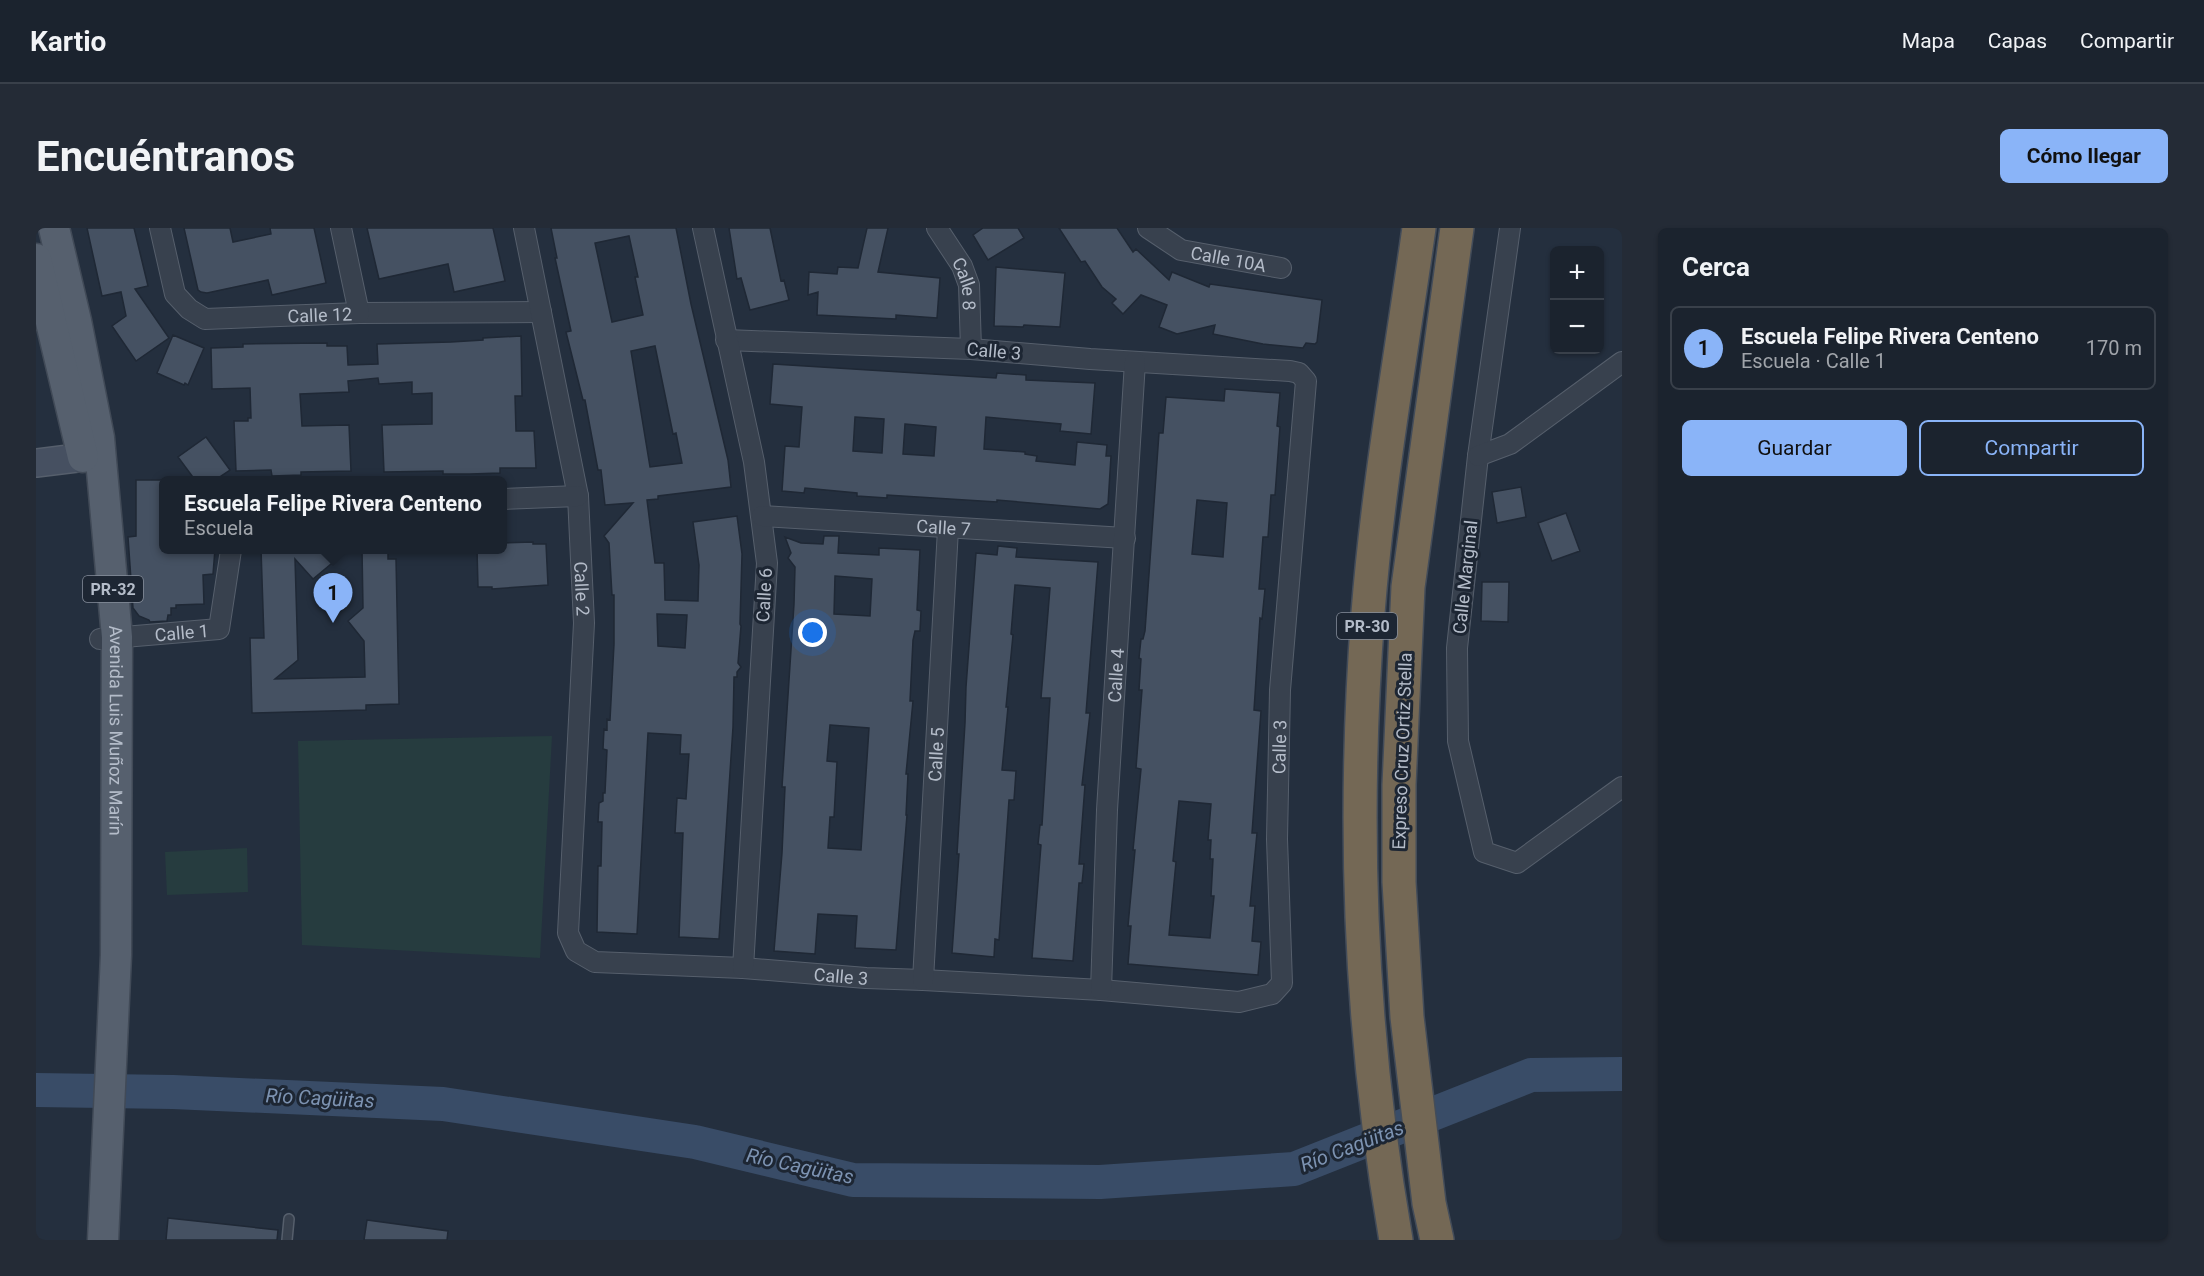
<!DOCTYPE html>
<html lang="es">
<meta charset="utf-8">
<style>
body{margin:0;font-family:Roboto,sans-serif;background:#242b36;color:#f1f3f6}
.controls{position:absolute;right:18px;top:18px;display:grid;overflow:hidden;border-radius:9px;box-shadow:0 2px 4px #0004}
.controls button{width:54px;height:54px;display:grid;place-items:center;padding:0;border:0;border-bottom:2px solid #39404a;background:#1b232e;color:#f1f3f6;font:30px sans-serif}
.you{position:absolute;left:777px;top:405px;width:21px;height:21px;margin:-15px;border:4px solid #fff;border-radius:50%;background:#1a73e8;box-shadow:0 0 0 9px #1a73e833}
.badge{display:grid;place-items:center;width:39px;height:39px;border-radius:50%;background:#8ab4f8;color:#111;font-size:20px;font-weight:700}
.pin{position:absolute;translate:-50% -50px;filter:drop-shadow(0 2px 3px #0008)}
.pin::after{content:'';position:absolute;top:32px;width:21px;height:18px;background:inherit;clip-path:polygon(0 0,100% 0,50% 100%)}
.popup{position:absolute;left:123px;top:248px;width:348px;height:78px;box-sizing:border-box;display:grid;place-content:center;border-radius:9px;background:#1b232e;filter:drop-shadow(0 2px 4px #0005);font-size:20px;white-space:nowrap;color:#a0a4aa}
.popup b{font-size:22px;color:#f1f3f6}
.popup::after{content:'';position:absolute;left:50%;top:100%;margin-left:-12px;border:12px solid transparent;border-top-color:#1b232e}
.list{margin:0;padding:0;list-style:none}
h2{display:flex;justify-content:space-between;align-items:center;height:78px;margin:0;padding:0 24px;font-size:26px}
h2 small{font-size:20px;font-weight:400;color:#a0a4aa}
.list li{display:grid;grid-template-columns:39px 1fr auto;gap:18px;align-items:center;box-sizing:border-box;height:84px;margin:0 12px 12px;padding:0 12px;border:2px solid #39404a;border-radius:9px}
.list b{display:block;font-size:22px;white-space:nowrap}
.list p{margin:0;font-size:20px;white-space:nowrap;color:#a0a4aa}
.list em{font-size:20px;font-style:normal;color:#a0a4aa}
.actions{display:flex;gap:12px;padding:18px 24px}
.actions a{flex:1;padding:14px 0;border:2px solid #8ab4f8;border-radius:9px;text-align:center;font-size:21px;color:#8ab4f8}
.actions .main{background:#8ab4f8;color:#111}
.map{position:relative;flex:none;width:1586px;height:1012px;overflow:hidden;border-radius:9px}
header{display:flex;align-items:center;gap:36px;box-sizing:border-box;height:84px;padding:0 30px;background:#1b232e;border-bottom:2px solid #39404a}
header strong{font-size:28px}
nav{display:flex;gap:33px;margin-inline-start:auto;font-size:21px}
.intro{display:flex;align-items:center;justify-content:space-between;box-sizing:border-box;height:144px;padding:0 36px}
h1{margin:0;font-size:42px}
.button{padding:15px 27px;border-radius:9px;background:#8ab4f8;color:#111;font-size:21px;font-weight:700}
main{display:flex;gap:36px;padding:0 36px}
aside{flex:1;background:#1b232e;border-radius:9px;box-shadow:0 2px 4px #0004}
.map>svg:first-child{display:block}
.green{fill:#263c3f}
.lines{fill:none;stroke-linecap:round;stroke-linejoin:round}
.river{stroke:#394c67;stroke-width:34}
.building{fill:#455162;stroke:#1f2835;stroke-width:1.5;fill-rule:evenodd}
.lane-casing{stroke:#565f6c;stroke-width:12}
.street-casing{stroke:#565f6c;stroke-width:22}
.secondary-casing{stroke:#565f6c;stroke-width:30}
.primary-casing{stroke:#414a57;stroke-width:33}
.highway-casing{stroke:#434c59;stroke-width:36}
.lane{stroke:#38414e;stroke-width:9}
.street{stroke:#38414e;stroke-width:20}
.secondary{stroke:#465061;stroke-width:27}
.primary{stroke:#56606e;stroke-width:30}
.highway{stroke:#746855;stroke-width:33}
.labels{text-anchor:middle;dominant-baseline:central;stroke-width:6;stroke-linejoin:round;paint-order:stroke}
.shield{fill:#1d2633;stroke:#878f9c;stroke-width:1.5}
.shield-label{font-size:16px;font-weight:bold;fill:#b4bcc9}
.street-label{font-size:18px;fill:#b4bcc9;stroke:#1d2633}
.water-label{font-size:20px;font-style:italic;fill:#7c92b1;stroke:#1d2633}
</style>
<header>
<strong>Kartio</strong>
<nav><a>Mapa</a><a>Capas</a><a>Compartir</a></nav>
</header>
<div class="intro"><h1>Encuéntranos</h1><a class="button">Cómo llegar</a></div>
<main>
<div class="map">
<svg width="1586" height="1012" viewBox="0 0 1586 1012">
<rect width="100%" height="100%" fill="#242f3e"/>
<path class="green" d="M516,508L504,730L266,717L262,513Z
M211,620L212,664L131,667L129,624Z"/>
<g class="lines">
<path class="river" d="M0,862L137,864L407,876L659,914L817,952L1064,954L1258,941L1495,847L1586,846"/>
</g>
<path class="building" d="M51,0H98L112,58L99,61L133,110L100,133L76,98L90,88L85,64L66,68Z
M148,0H194L197,14L235,6L234,0H278L290,55L236,67L232,52L171,65L165,64L162,62Z
M331,0H457L469,53L418,64L412,36L343,51Z
M515,0H640L655,76L692,232L695,259L622,268V271L611,272L619,335H628L629,372L662,373L663,337L657,294L701,288L706,326L704,396L705,398L702,435L705,439L701,444V449H698L697,499L683,711L643,709L647,605H639L641,570L650,571L653,526H644L645,507L612,505L601,706L561,704L562,638H565L566,594H562L563,575L567,573V565H569L571,522L567,521L568,501L571,502V491L574,492L578,416V367H576L573,315L568,308L597,275L569,277L565,242H562L549,172H547L530,104L535,103L519,30H521ZM593,8L602,49H599L607,87L576,94L559,15ZM619,118L637,206L640,205L646,235L614,239L595,123ZM621,386L651,387L649,420L622,418Z
M693,0H734L745,53L748,52L753,72L714,82L705,50L701,51Z
M831,0H852L842,44L904,50L901,90L860,87V91L781,87L782,64L772,67L773,44L801,46L802,39L822,40Z
M947,0H982L988,10L952,32L937,7Z
M1023,0H1081L1097,24L1100,21L1133,52L1136,44L1173,59L1174,56L1286,72L1281,114L1279,116L1270,115L1267,120L1227,116L1177,106L1179,97L1141,106L1123,99L1131,77L1105,67L1087,86L1076,75L1080,71L1066,59L1049,33L1045,34Z
M960,39L1029,45L1024,99L988,97L987,99L958,98Z
M137,107L168,120L152,157L149,155L148,157L121,145Z
M485,108L486,168H479L480,203H498L500,240H464V245L434,246H407V243L348,244L346,197L396,196V165L376,166V154L343,156L342,150L312,153L313,164L264,166L266,198L313,197L315,243L265,244V247L236,248L235,242L200,243L198,193H212V190H215L214,160L176,161L175,120L207,119V116L291,115V118H311L312,137L342,136L341,116L415,114L447,112V110Z
M737,136L960,150L961,145L990,147V152L1059,155L1055,206L1024,203L1025,196L950,189L948,221L989,224V226L1001,228L1000,233L1039,237L1041,214L1071,217L1070,228H1075L1072,276L1064,281L961,272V274L851,267V270L821,268V265L769,260L768,265L746,263L749,218L763,219L766,179L734,176ZM819,189L848,191L846,225L817,223ZM869,196L900,199L898,228L867,226Z
M1189,161L1244,165L1241,198L1244,199L1239,267H1235L1232,309H1227L1223,361H1229L1226,391L1224,390L1218,482L1225,483L1216,605H1221L1214,678H1219L1216,713L1225,714L1222,747L1092,736L1095,698H1092L1099,622H1097L1105,541L1100,540L1106,462H1103L1105,431L1103,430L1105,411H1107L1109,403L1123,205H1127L1130,169L1188,173ZM1161,272L1191,275L1187,329L1156,326ZM1143,573L1175,576L1172,612H1175L1174,631H1177L1175,668H1178L1174,710L1133,707L1140,634L1137,633Z
M170,209L194,242L179,252H159L142,229Z
M100,252H128V321H179L177,346L167,347L168,376L140,377V380H135V387H132L131,393L114,394L113,392L103,388L97,380L92,309L100,308Z
M1485,259L1490,289L1461,295L1456,264Z
M1530,285L1544,323L1516,333L1502,295Z
M788,308H803L802,325L843,327V320L884,322L881,382L885,383L884,403H879L877,412L874,473H877L870,546H872L870,587H871L860,722L819,720L821,688L782,686L779,726L738,723L746,625L749,559H746L758,376L759,339L752,330L755,325L749,309L765,315L787,316ZM799,348L836,351L834,388L798,386ZM794,497L833,500L825,622L792,620L794,589H798L801,534L791,533Z
M497,314V316H510L512,357L456,361V359H442L441,321H466V315Z
M962,318L981,320L980,329L1062,334L1050,485H1054L1046,557H1049L1043,636H1048L1046,655H1043L1037,733L996,730L1005,617L1002,616L1004,597H1006L1014,470H1005L1014,360L979,357L975,406L977,407L970,479H972L966,542L980,543L978,572H973L963,712L959,711L958,729L916,725L923,626H921L929,495L930,459L940,325L961,327Z
M225,321H313L277,351L259,331L262,432L239,451L329,449L328,413L312,393L327,380L326,321H352V331H360L363,476L330,477V482L216,485L214,410H228Z
M1446,354H1473L1472,394L1445,393Z
M132,990L242,1002L241,1012H130Z
M331,992L412,1003L411,1012H328Z"/>
<g class="lines">
<g class="lane-casing">
<path id="lane" d="M251,1012L253,991"/>
</g>
<g class="street-casing">
<g id="street">
<path id="s1" d="M124,0L139,66L153,81L169,91L323,85L505,84"/>
<path d="M305,0L323,85"/>
<path id="s2" d="M488,0L542,268L548,395L532,705L540,723L559,734L707,740L830,750L887,752L1065,762L1203,774L1236,766L1246,755L1241,611L1244,462L1270,153L1263,145L1254,143L1054,131L935,121L690,112"/>
<path d="M667,0L718,234L731,335L707,740"/>
<path id="s3" d="M901,0L926,38L933,57L935,121"/>
<path id="s4" d="M1112,0L1145,22L1245,40"/>
<path d="M1474,0L1442,228L1421,420L1422,513L1448,624L1481,635L1586,559"/>
<path d="M1442,228L1474,216L1586,134"/>
<path d="M466,271L542,268"/>
<path id="s5" d="M726,288L1089,310"/>
<path id="s6" d="M64,411L183,401L195,322"/>
<path id="s7" d="M887,752L912,301"/>
<path id="s8" d="M1065,762L1071,582L1099,134"/>
</g>
</g>
<g class="secondary-casing">
<path id="secondary" d="M0,235L65,227"/>
</g>
<g class="primary-casing">
<g id="primary">
<path id="s9" d="M18,0L40,93L63,210L81,409L80,727L67,1012"/>
<path d="M0,31L47,229"/>
</g>
</g>
<g class="highway-casing">
<path id="highway" d="M1360,1012C1324,805 1316,594 1332,385C1342,256 1365,128 1383,0
M1401,1012L1393,975L1371,789L1363,654V557L1372,359L1421,0"/>
</g>
<use href="#lane" class="lane"/>
<use href="#street" class="street"/>
<use href="#secondary" class="secondary"/>
<use href="#primary" class="primary"/>
<use href="#highway" class="highway"/>
</g>
<g class="labels">
<g class="shield">
<rect x="47" y="348" width="60" height="26" rx="4.5"/>
<rect x="1301" y="385" width="60" height="26" rx="4.5"/>
</g>
<g class="shield-label">
<text x="77" y="361">PR-32</text>
<text x="1331" y="398">PR-30</text>
</g>
<g class="street-label">
<text stroke="none"><textPath href="#s4" startOffset="88">Calle 10A</textPath></text>
<text stroke="none"><textPath href="#s3" startOffset="64">Calle 8</textPath></text>
<text stroke="none"><textPath href="#s1" startOffset="222">Calle 12</textPath></text>
<text transform="translate(958 123) rotate(5)">Calle 3</text>
<text stroke="none"><textPath href="#s5" startOffset="182">Calle 7</textPath></text>
<text transform="translate(1429 349) rotate(-84)">Calle Marginal</text>
<text stroke="none"><textPath href="#s2" startOffset="366">Calle 2</textPath></text>
<text transform="translate(728 367) rotate(-87)">Calle 6</text>
<text stroke="none"><textPath href="#s6" startOffset="82">Calle 1</textPath></text>
<text stroke="none"><textPath href="#s8" startOffset="315">Calle 4</textPath></text>
<text stroke="none"><textPath href="#s9" startOffset="508">Avenida Luis Muñoz Marín</textPath></text>
<text stroke="none"><textPath href="#s2" startOffset="1683">Calle 3</textPath></text>
<text transform="translate(1366 523) rotate(-88)">Expreso Cruz Ortiz Stella</text>
<text stroke="none"><textPath href="#s7" startOffset="226">Calle 5</textPath></text>
<text stroke="none"><textPath href="#s2" startOffset="999">Calle 3</textPath></text>
</g>
<g class="water-label">
<text transform="translate(284 870) rotate(3)">Río Cagüitas</text>
<text transform="translate(1316 918) rotate(-21)">Río Cagüitas</text>
<text transform="translate(764 938) rotate(12)">Río Cagüitas</text>
</g>
</g>
</svg>
<div class="controls">
<button>+</button>
<button>−</button>
</div>
<div class="you"></div>
<div class="pin badge" style="left:297px;top:395px">1</div>
<div class="popup"><b>Escuela Felipe Rivera Centeno</b>Escuela</div>
</div>
<aside>
<h2>Cerca<small></small></h2>
<ul class="list">
<li><span class="badge">1</span><div><b>Escuela Felipe Rivera Centeno</b><p>Escuela · Calle 1</p></div><em>170 m</em></li>
</ul>
<div class="actions"><a class="main">Guardar</a><a>Compartir</a></div>
</aside>
</main>
